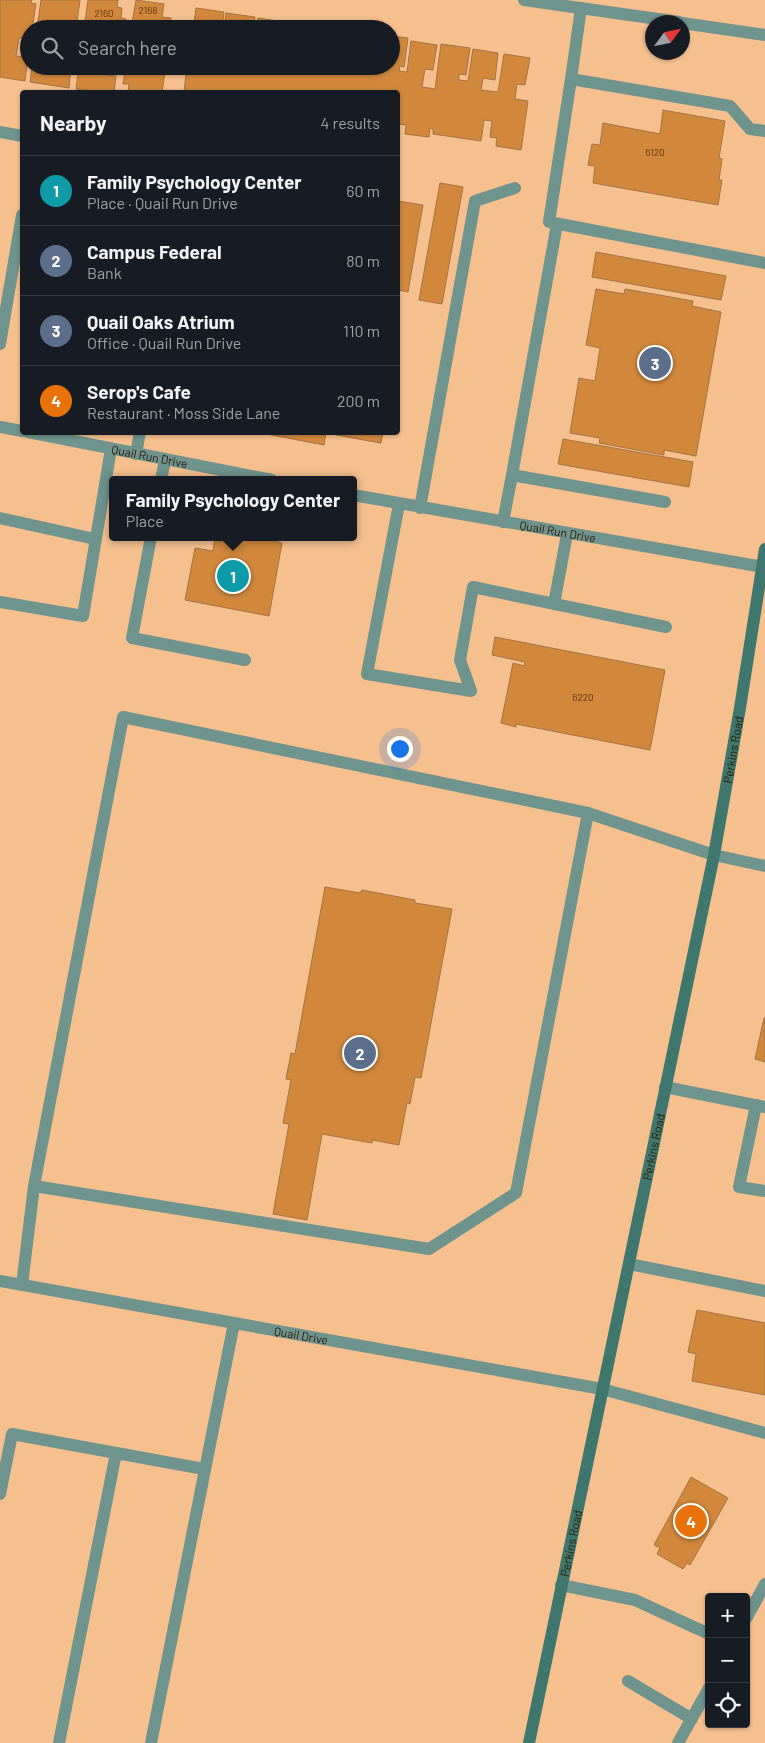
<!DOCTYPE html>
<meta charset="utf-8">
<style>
body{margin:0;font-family:Barlow,sans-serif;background:#242831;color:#f1f3f6}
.controls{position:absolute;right:15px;bottom:15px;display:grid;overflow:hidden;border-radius:5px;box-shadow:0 1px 4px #0004}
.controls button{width:45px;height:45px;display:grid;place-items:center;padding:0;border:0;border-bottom:1px solid #363941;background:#171b24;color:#f1f3f6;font:25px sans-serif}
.compass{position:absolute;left:645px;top:15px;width:45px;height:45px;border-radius:50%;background:#171b24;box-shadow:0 1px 4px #0004;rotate:57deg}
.you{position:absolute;left:399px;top:748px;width:18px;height:18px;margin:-12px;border:4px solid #fff;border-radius:50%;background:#1a73e8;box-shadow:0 0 0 8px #1a73e833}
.badge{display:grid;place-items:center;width:32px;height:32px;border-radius:50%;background:#2770a4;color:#fff;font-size:16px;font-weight:700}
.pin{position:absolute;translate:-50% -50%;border:2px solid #fff;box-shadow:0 1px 5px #0006}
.popup{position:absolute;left:109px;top:476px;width:248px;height:65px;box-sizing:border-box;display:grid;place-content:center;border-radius:5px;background:#171b24;filter:drop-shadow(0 1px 4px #0005);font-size:16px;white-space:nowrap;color:#9ea1a6}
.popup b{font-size:19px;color:#f1f3f6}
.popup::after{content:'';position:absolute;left:50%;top:100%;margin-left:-10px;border:10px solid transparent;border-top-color:#171b24}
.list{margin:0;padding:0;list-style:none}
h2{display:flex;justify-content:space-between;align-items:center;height:65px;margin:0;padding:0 20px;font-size:21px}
h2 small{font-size:16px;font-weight:400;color:#9ea1a6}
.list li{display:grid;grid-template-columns:32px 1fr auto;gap:15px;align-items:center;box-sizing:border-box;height:70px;padding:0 20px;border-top:1px solid #363941}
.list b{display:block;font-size:19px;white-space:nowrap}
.list p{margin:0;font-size:16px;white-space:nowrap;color:#9ea1a6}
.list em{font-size:16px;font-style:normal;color:#9ea1a6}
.icon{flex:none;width:28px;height:28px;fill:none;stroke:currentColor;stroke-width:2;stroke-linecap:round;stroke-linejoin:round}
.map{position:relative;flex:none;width:765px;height:1743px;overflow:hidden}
.search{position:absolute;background:#171b24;box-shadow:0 1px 4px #0004;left:20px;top:20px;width:380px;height:55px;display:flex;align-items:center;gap:12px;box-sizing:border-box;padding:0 18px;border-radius:28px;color:#9ea1a6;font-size:19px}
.panel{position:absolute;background:#171b24;box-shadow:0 1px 4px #0004;left:20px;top:90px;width:380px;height:345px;border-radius:5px}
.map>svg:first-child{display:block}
.building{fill:#d1883d;stroke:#a47343}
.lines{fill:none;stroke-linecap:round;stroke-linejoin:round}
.service{stroke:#6f938d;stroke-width:12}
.minor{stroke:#6f938d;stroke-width:12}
.secondary{stroke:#3f776f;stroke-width:12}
.labels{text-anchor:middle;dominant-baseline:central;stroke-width:4;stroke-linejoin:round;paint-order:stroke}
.number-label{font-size:10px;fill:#583614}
.street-label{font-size:12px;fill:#2f1b07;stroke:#fbcfa8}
</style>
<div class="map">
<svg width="765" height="1743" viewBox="0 0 765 1743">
<rect width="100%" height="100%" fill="#f5bf8e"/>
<path class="building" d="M0,0H32L31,3L36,4L32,29H29V40L19,38L16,56L28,57L25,81L0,77Z
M41,0H80L76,29H37Z
M88,0H118L117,7L122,8L121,18L126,19L125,29H84Z
M136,0L164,4L162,17L171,18L169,29H131Z
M196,8L224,12L222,29H193Z
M226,13L255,17L253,29H224Z
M258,18L284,22V29H256Z
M288,22L316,26V29H287Z
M391,36L408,38L404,67L400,66L399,71L407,72L411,41L437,45L433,70L425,69L422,87L435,89L441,44L470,48L466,75L459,74V80L468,81L473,49L498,53L495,80L483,78L481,90L498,92L504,54L530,58L525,85L517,84L515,99L528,101L521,150L496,146L497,138L490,137L492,121L484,120L481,141L433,134V129L430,128L429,137L405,134L406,125L398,124V92H184L187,66H391Z
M32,66H71L69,88L30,82Z
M79,66H102L101,74L116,76L114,92H100L76,89Z
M126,66H156L155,70L165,72L162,92H128L129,84H123Z
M663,110L725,121L719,158L722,159L719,180H722L718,205L593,183L595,166L588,165L592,144L600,145L603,123L660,134Z
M440,183L463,187L442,304L419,300Z
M398,201L423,205L408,292L398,290Z
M596,252L726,276L721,300L592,277Z
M596,289L624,294L625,289L693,301L692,306L721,312L696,456L664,450V455L599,443L600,438L570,433L579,378L595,381L600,348L586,345Z
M256,432H326L324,445Z
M337,432H383L381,443L336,435Z
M563,439L693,462L689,487L558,464Z
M215,537H255L282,543L269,616L185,600L195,548L213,551Z
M495,637L665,670L650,750L516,724V727L501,723L513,663L524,666L525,662L492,655Z
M325,887L360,893L362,890L415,900V903L452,909L421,1078L415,1077L410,1104L407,1103L399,1145L373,1140L372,1143L322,1134L307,1220L273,1214L289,1124L283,1123L291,1080L286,1079L291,1053L295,1054Z
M764,1018H765V1062L755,1059Z
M697,1310L765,1323V1395L692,1381L696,1354L688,1352Z
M691,1477L728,1498L690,1565L687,1563L683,1569L657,1554L660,1548L654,1545Z"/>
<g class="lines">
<path class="service" d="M571,79L581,8
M765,131L750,129L730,106L571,79L549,222L765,263
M0,132L22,136
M557,224L512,475L665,502
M0,344L22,215
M136,454L140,432
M161,480L165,460
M399,504L367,674L471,691L460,660L473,587L666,627
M420,508L475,201L515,188
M0,518L95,539
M503,522L512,475
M151,537L132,638L245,660
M0,602L83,616L111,449
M554,604L567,534
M665,1087L765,1107
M756,1105L739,1187L765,1191
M34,1186L429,1249L516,1193L588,813
M629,1264L765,1291
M22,1285L34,1186L123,717L588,813L714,855L765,866
M0,1494L12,1434L204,1469
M561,1585L635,1600L709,1634
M628,1681L692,1719
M59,1743L116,1453
M151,1743L234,1323"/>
<g class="minor">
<path d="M524,0L679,22"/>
<path d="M682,23L765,35"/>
<path d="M0,427L22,431"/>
<path id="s1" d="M28,432L272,480"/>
<path id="s2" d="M353,495L763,567"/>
<path id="s3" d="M0,1281L602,1389L765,1433"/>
<path d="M746,1619L765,1584"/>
<path d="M678,1743L709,1688"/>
</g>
<path class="secondary" id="s4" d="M529,1743L714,855L740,708L765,549"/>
</g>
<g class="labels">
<g class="number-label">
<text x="148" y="10">2168</text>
<text x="104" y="13">2160</text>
<text x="655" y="152">6120</text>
<text x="583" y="697">6220</text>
</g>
<g class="street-label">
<text stroke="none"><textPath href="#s1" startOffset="124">Quail Run Drive</textPath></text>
<text stroke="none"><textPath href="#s2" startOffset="208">Quail Run Drive</textPath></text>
<text stroke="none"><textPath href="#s4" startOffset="1014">Perkins Road</textPath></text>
<text stroke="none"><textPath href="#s4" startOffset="609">Perkins Road</textPath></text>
<text stroke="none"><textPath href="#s3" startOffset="306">Quail Drive</textPath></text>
<text stroke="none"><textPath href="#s4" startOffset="204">Perkins Road</textPath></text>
</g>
</g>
</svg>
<div class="controls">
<button>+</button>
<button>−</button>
<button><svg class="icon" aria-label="locate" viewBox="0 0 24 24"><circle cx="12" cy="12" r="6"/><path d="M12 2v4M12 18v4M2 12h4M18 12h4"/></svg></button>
</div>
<svg class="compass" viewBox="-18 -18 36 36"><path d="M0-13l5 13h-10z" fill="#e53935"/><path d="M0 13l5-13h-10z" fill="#9ea1a6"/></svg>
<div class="you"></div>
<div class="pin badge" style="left:233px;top:576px;background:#0f9aa8">1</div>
<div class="popup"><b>Family Psychology Center</b>Place</div>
<div class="pin badge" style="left:360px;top:1053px;background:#5c6f8a">2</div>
<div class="pin badge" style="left:655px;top:363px;background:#5c6f8a">3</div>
<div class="pin badge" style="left:691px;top:1521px;background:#e8710a">4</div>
<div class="search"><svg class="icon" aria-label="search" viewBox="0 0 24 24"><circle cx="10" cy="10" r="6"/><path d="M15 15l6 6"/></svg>Search here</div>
<section class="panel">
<h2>Nearby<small>4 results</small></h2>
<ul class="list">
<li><span class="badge" style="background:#0f9aa8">1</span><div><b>Family Psychology Center</b><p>Place · Quail Run Drive</p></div><em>60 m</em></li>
<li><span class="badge" style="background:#5c6f8a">2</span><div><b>Campus Federal</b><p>Bank</p></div><em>80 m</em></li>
<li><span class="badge" style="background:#5c6f8a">3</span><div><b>Quail Oaks Atrium</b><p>Office · Quail Run Drive</p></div><em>110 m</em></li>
<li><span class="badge" style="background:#e8710a">4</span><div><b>Serop's Cafe</b><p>Restaurant · Moss Side Lane</p></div><em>200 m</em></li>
</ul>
</section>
</div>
